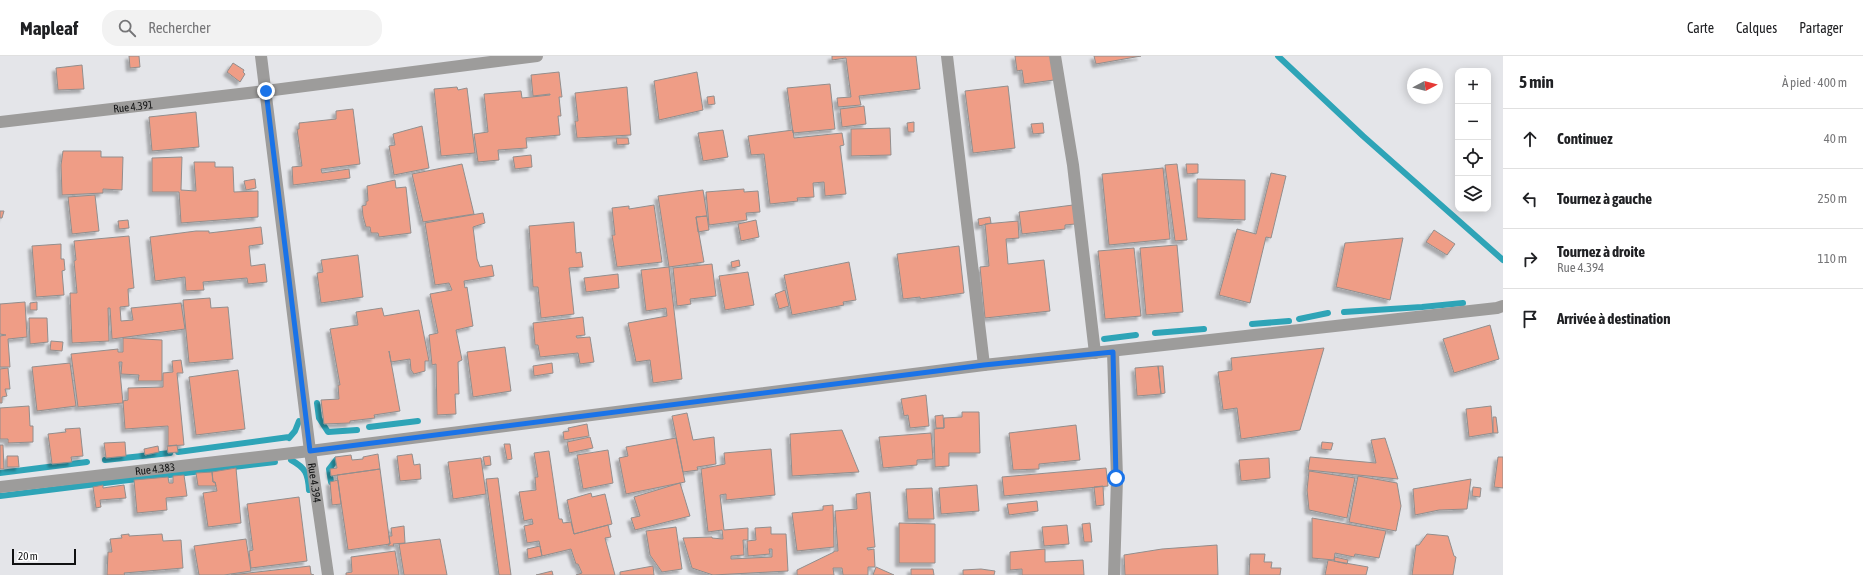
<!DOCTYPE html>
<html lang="fr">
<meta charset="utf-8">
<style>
body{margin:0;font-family:"Asap Condensed",sans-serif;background:#f2f2f2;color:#202124}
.controls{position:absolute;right:12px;top:12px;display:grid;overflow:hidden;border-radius:8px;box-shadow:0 2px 10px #0003}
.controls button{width:36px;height:36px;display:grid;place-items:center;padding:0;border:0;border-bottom:1px solid #e0e0e0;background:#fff;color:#202124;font:20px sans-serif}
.compass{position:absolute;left:1407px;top:12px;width:36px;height:36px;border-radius:50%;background:#fff;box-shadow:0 2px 10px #0003;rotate:83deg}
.scale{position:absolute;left:12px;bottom:10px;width:64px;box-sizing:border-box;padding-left:4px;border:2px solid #101112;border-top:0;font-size:11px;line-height:14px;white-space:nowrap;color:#101112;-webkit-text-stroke:3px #fff;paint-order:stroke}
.stop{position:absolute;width:12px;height:12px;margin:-9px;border:3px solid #1a73e8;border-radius:50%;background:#fff}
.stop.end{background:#1a73e8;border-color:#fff;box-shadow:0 1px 4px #0008}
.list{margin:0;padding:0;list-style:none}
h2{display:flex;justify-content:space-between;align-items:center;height:52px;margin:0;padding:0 16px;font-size:17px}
h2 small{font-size:13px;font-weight:400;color:#757577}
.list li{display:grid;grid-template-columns:26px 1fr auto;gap:12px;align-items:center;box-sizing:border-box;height:60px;padding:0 16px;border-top:1px solid #e0e0e0}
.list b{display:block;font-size:15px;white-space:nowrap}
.list p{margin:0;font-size:13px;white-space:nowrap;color:#757577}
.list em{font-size:13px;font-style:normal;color:#757577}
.icon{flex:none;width:22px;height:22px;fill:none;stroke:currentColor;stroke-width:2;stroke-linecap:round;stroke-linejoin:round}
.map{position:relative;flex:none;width:1503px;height:519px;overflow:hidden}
header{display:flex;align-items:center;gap:24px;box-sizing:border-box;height:56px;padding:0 20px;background:#fff;border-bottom:1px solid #e0e0e0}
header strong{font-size:19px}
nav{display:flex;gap:22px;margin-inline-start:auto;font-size:14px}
.search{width:280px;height:36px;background:#f2f2f2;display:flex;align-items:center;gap:10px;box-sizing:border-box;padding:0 14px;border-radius:16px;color:#757577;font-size:15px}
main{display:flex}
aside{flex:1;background:#fff}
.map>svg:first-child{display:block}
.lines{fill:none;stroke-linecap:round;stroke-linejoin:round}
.stream{stroke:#2ea4b7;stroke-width:6}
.building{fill:#ef9d86;stroke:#928e8d;filter:url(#shadow)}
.minor{stroke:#9d9c9b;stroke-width:12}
.route{stroke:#1a73e8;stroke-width:5}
.labels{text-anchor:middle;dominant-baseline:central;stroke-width:3.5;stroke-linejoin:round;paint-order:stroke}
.street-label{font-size:11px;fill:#101112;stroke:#fff}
</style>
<header>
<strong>Mapleaf</strong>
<div class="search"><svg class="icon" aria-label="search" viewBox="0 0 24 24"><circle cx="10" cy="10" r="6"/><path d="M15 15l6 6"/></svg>Rechercher</div>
<nav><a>Carte</a><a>Calques</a><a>Partager</a></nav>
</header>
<main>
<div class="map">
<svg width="1503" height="519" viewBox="0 0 1503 519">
<defs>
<filter id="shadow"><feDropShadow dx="-3.5" dy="3.5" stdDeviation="1" flood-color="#0004"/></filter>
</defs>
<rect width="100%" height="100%" fill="#e4e5e9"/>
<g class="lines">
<path class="stream" d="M1278,0L1363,80L1503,204
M1344,256L1422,251L1463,247
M1299,263L1328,257
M1252,268L1289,265
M1155,277L1204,273
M1104,283L1136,279
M317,347L319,362L328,376L357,374
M369,371L418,365
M289,382L295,375L299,365
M178,396L289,381
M105,404L170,397
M291,404C306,412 308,418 309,434
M0,417L87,406
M331,426L329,413L336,404
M0,440L275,406"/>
</g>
<path class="building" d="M129,0H139L140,11L130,12Z
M832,0H916L920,33L859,40L861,49L838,51L837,42L851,41L846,2L832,4Z
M1015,0H1051L1054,24L1024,28L1022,14L1017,15Z
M1094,0H1141L1096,8Z
M233,7L244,14L243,16L245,18L240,26L227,16Z
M82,9L84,33L58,34L56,12Z
M559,16L562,41H559L561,60H558L560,79L526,82L527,92L498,94L499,104L478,106L474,78L488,76L484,38L521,35L522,42L550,39V38L533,40L531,19Z
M697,16L703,54L659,64L654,25Z
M830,28L835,73L793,77L787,32Z
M1008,30L1015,92L973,97L965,35Z
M457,31L458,34L467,32L475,97L441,100L434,33Z
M627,31L631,79L577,82L575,65H578L575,37Z
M714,40L715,48L708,49L707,41Z
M864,50L866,68L842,71L840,53Z
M353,53L360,108L321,113L322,117L349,113L350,122L293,129L292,111L302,110L297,73H299V67L336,63V55Z
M196,56L199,91L152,95L149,61Z
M914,66V76H908L907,67Z
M1043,67L1044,77L1033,78L1031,68Z
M422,70L429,112L394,119L389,90L395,89L393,78Z
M890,72L891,99L851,100V73Z
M723,74L728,101L703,105L698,77Z
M793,74L794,82L842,77L844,89L840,90L846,138L825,140L824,126L813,127L814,141L797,142L798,145L770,148L764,98L751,99L748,80Z
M616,82H628L629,88L617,89Z
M63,95H101V101H123L122,134L103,133V137L62,139L61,109Z
M531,99L532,111L515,113L513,101Z
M182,101L181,134L196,135L194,106H215V111H233L234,136L258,135V161L181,167L179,136H152V102Z
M462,108L474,158L423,166L412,118Z
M1177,108L1187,184L1175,185L1165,109Z
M1186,108H1198V117L1187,118Z
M1163,112L1170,183L1109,189L1102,118Z
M1271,117L1286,120L1271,182L1266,181L1250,247L1219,239L1237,173L1256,178Z
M255,123L256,132L246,134L244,125Z
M1197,123L1245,124V164L1197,162Z
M395,124L396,132L406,131L411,177L379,181L378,177H371L370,171H366L363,160L362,150L366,149V145H368L367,130Z
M744,133V136L758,135L760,156L746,157L747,164L709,169L706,136Z
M703,134L707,160L696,161L704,206L669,211L658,140Z
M95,139L99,175L72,178L68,141Z
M654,149L662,206L617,211L612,179H615L612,152L629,150V153Z
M1073,149L1075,168L1065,169V173L1022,178L1019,156Z
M0,155H4L2,162H0Z
M483,157L485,167L473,171L477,203L480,211L492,209L494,220L464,225L465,232L467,231L473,270L456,274L462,304L458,306L459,338H455L456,358L437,359L436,308L432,309L429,279L438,277L430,238L452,234L449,227L435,229L425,167Z
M707,160L709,174L698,176L696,161Z
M990,161L991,167L979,170L978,163Z
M128,164L129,172L119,173L118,165Z
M756,164L759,181L741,185L738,168Z
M1018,165L1019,182L1006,183L1008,208L1044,204L1050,255L985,262L980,211L989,210L985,168Z
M574,166L576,197L581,196L583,211L569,212L574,258L541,262L538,231H533L529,170Z
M261,171L263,188L249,190L251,210L265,208L267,226L248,228L247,222L203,226L204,234L186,235L185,221L155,225L150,181L196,175H209V177Z
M1434,174L1455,188L1447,199L1426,186Z
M129,180L134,232L128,233L129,250L120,251L121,265L133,264L131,252L181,247L185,273L112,283L110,252H108L109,285L72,287L70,237H77L74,205L76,204L74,185Z
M1403,182L1390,244L1336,231L1345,187Z
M61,188V203H64L65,214L62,215L64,239L36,241L32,190Z
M1177,189L1183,256L1146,259L1140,192Z
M959,190L964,237L920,243V241L903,243L897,198Z
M1134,192L1141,260L1105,263L1098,195Z
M358,199L363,241L321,247L317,217L323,216L321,204Z
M739,204L740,210L732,212L731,206Z
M849,206L856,244L843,246L844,249L792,259L784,219Z
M712,208L716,240L690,243L691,248L677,250L673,212Z
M669,211L682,323L653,327L650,304L636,306L628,267L667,260L666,252L646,255L641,214Z
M748,216L754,249L725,254L719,220Z
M618,218L619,232L586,236L584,222Z
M785,234L789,250L779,253L775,238Z
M210,242L211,252L228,251L233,303L189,307L183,244Z
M25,246L27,281L8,283L10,311H0V280L6,279L0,278V248Z
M37,246V254H30V247Z
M382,252L384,260L419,254L429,305H425V315L414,318L411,314L410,303L391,306L389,295L400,355L374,359L375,362L350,365V367L324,368L321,344L339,343L338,329H340L330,273L358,269L356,256Z
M583,261L585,279L576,280L577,282L590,281L594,306L580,308L578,297L540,301L538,289H535L533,267Z
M29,262H47L48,286L30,288Z
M1490,269L1499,303L1454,317L1443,283Z
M123,282L162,284V325H138L139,319L121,318L122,306H119L123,347L78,351L71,298L118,293V296H123Z
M51,285L63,286L62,295L50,294Z
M505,291L511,335L473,341L467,296Z
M1324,292L1300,374L1241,383L1237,352L1223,354L1218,316L1232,314L1231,302Z
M181,304L183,317H177L184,389L168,390V370L125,373L123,345L128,344V332L163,331V317L173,316L172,305Z
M70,307L76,350L37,355L32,311Z
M552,307L553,317L534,320L533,310Z
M1158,310H1163L1165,337L1161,338Z
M1158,310L1161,338L1137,340L1135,312Z
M8,312L10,333H5L7,340L2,341V347H0V313Z
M238,314L245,373L196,379L189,321Z
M926,339L929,370L910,372L908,359L904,360L901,343Z
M29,350L30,370H33V386L8,387V383H0V352Z
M1491,350L1493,377L1469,381L1466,353Z
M962,356H979L980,397H949V410L935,411L934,373L944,372V362L962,361Z
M687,357L693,384L714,381L716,408L697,411L698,414L683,416L672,360Z
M943,359L944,372H936L935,360Z
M1493,361H1496L1498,377H1493Z
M587,368L589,380L564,384L563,376L569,375L568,372Z
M1076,369L1080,404L1039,408V413L1013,414L1009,377Z
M80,372L83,400L71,401L72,406L52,408L48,378L66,376L65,373Z
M842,374L859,416L792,420L790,378Z
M931,377L933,403L917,404V409L883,412L879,381Z
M590,381L593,392L569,397L567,386Z
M676,382L685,426L626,438L619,402L628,400L626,391Z
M1385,382L1398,423L1308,414L1310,401L1376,407L1371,384Z
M125,386L126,400L106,402L104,387Z
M1322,386L1333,387L1331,394L1321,393Z
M504,388H510L512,403L507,404Z
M0,389H3L4,413H0Z
M177,389L178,396L168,397L167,390Z
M158,390L159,396L145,399L144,393Z
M771,393L775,439L726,444V438L720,439L724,474L748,472V484H743L744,499L731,500V503L772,501V493H769L770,498L748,500L747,485L756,484L755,472L771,471V478H786L788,515L713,519L692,512L683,482L712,481V482L723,483L722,474L708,476L701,413L725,408L724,397Z
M608,394L613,427L583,433L577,399Z
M549,395L559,463H562L563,467L571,466L574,478L608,469L611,481L605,482L615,519H576L582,517L578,508H576L571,493L542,500L539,485L527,487L524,470L533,468L532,463L524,465L519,436L536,434L535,421H538L534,397Z
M378,398L380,413L331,420L330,413L337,412L335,401L351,399L352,404L363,403V401Z
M412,398L414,409L420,408L421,423L400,425L397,400Z
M7,400H18L19,411H7Z
M490,400L491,409L485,410L483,401Z
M1498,401H1503V432L1494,431Z
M481,402L486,438L453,443L448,406Z
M1269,402L1270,422L1241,425L1239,404Z
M236,412L241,467L208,471L203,437L217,435L215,426H213L212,416Z
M1106,412L1108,430L1004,440L1002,421Z
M380,413L390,488L348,494L337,419Z
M1309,415L1355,422L1347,462L1309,454L1307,434Z
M212,416L213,426H215L216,430H198L196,417Z
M184,419L187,440L166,442L167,454L137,457L134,424L168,421L169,427H173V420Z
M1358,420L1397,427L1401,450L1396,475L1349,466Z
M498,422L511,519H499L493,476L486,423Z
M1471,423L1467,453L1439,454L1415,459L1413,433Z
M338,424L341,448L332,449L330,426Z
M680,427L690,460L635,474L631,462L640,460L634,441Z
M103,429V432L124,429L126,442L100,444L101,451L96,452L93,431Z
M977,429L979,455L941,458L939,432Z
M1103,430L1104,449L1096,450L1094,431Z
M1473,431L1481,432L1480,441L1472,440Z
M932,432L934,463H908L906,433Z
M870,436L875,491L867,492L868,494L874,493L875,511H868V519H843L842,512H833L834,519H797V514L834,496V495H838L835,455L857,453L856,438Z
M591,437L592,441L605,438L612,468L574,478L567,444Z
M299,441L307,505L251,512L249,495L253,494L247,448Z
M1037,445L1038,455L1009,459L1007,448Z
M833,449L834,491L797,495L792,457L823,454V450Z
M1312,462L1386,475L1379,502L1355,498L1354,501L1335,497L1334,504L1312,502Z
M899,467L935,468V507H899Z
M1090,467L1092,486H1084L1082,468Z
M1067,469L1069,488L1044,490L1042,471Z
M404,470L405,487L393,488L394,490H388V488H390L389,480H392L391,472Z
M676,471L682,513L662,516L650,499L646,475Z
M129,478V480L162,478L163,485L181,484L183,512L124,517L125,519H107L108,496H112L110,483L122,482L121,479Z
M1427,478L1448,480L1454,500L1456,501L1453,519H1412L1416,489H1419Z
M246,483L251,515L224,519H199L194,490Z
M440,483L447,519H404L399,488Z
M1217,489L1218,519H1125L1124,499L1162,493Z
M540,490L542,500L528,503L527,493Z
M1045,493V506L1083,504L1084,519H1022V513L1010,514V496Z
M395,495L399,519H346V517L352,516L351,501Z
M1250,498H1265L1264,506H1272L1271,512H1281L1280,519H1249Z
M1335,501L1348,504L1347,508L1334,505Z
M1328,504L1368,511L1366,519H1325Z
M310,510L311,518L314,519H231Z
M653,510L654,519H620V516Z
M876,511L894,519H873Z
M911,513H933L934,519H911Z
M981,513L995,515L994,519H963V514Z
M552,515L553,519H536Z"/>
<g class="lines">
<g class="minor">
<path id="s1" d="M261,0L310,395L328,519"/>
<path d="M947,0L984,309"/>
<path d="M1055,0L1073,109L1095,297"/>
<path id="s2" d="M0,66L266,35L537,0"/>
<path d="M1113,296L1117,422L1114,519"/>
<path id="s3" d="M0,431L310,395L984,309L1497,252L1503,250"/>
</g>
</g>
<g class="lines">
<path class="route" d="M266,35L310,395L984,309L1113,296L1116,422"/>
</g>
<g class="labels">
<g class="street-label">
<text stroke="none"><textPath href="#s2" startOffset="134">Rue 4.391</textPath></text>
<text stroke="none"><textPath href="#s3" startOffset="156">Rue 4.383</textPath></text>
<text stroke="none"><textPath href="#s1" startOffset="430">Rue 4.394</textPath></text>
</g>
</g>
</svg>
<div class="controls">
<button>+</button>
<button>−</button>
<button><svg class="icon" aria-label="locate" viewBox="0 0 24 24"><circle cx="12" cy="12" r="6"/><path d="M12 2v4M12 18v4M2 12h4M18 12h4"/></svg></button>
<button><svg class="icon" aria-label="layers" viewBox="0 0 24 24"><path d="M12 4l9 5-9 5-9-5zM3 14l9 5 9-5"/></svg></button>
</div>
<svg class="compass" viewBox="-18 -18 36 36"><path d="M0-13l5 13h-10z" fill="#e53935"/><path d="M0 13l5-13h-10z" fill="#757577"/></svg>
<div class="scale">20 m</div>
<div class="stop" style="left:1116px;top:422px"></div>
<div class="stop end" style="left:266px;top:35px"></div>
</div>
<aside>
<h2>5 min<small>À pied · 400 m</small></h2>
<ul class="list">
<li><svg class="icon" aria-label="ahead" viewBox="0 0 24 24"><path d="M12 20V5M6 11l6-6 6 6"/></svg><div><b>Continuez</b></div><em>40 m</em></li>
<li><svg class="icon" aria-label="left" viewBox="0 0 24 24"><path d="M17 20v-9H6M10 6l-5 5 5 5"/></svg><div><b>Tournez à gauche</b></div><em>250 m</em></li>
<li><svg class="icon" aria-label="right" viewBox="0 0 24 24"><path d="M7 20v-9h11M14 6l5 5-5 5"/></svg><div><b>Tournez à droite</b><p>Rue 4.394</p></div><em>110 m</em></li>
<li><svg class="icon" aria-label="arrive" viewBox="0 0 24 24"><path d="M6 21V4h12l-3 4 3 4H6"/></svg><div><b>Arrivée à destination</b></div></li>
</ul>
</aside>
</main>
